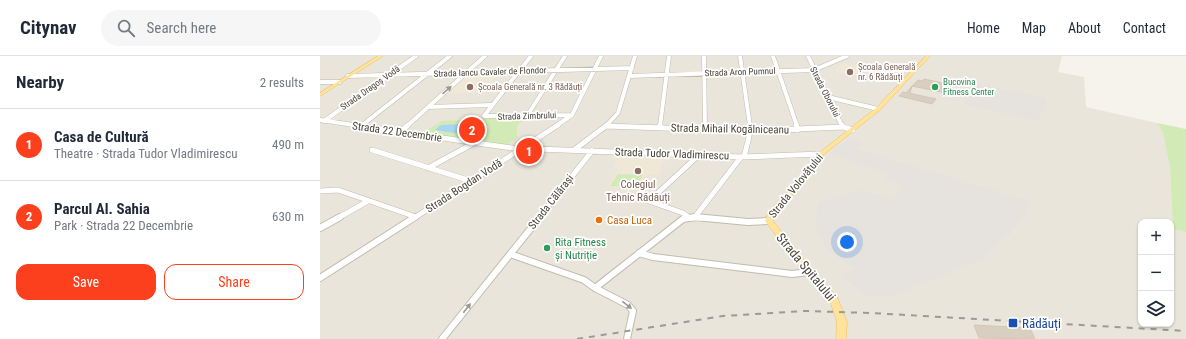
<!DOCTYPE html>
<meta charset="utf-8">
<style>
body{margin:0;font-family:"Roboto Condensed",sans-serif;background:#f6f6f7;color:#1f2937}
.controls{position:absolute;right:12px;bottom:12px;display:grid;overflow:hidden;border-radius:8px;box-shadow:0 1px 3px #0004}
.controls button{width:36px;height:36px;display:grid;place-items:center;padding:0;border:0;border-bottom:1px solid #e0e1e3;background:#fff;color:#1f2937;font:20px sans-serif}
.you{position:absolute;left:527px;top:186px;width:14px;height:14px;margin:-10px;border:3px solid #fff;border-radius:50%;background:#1a73e8;box-shadow:0 0 0 6px #1a73e833}
.badge{display:grid;place-items:center;width:26px;height:26px;border-radius:50%;background:#fc3f1d;color:#fff;font-size:13px;font-weight:700}
.pin{position:absolute;translate:-50% -50%;border:2px solid #fff;box-shadow:0 1px 4px #0006}
.list{margin:0;padding:0;list-style:none}
h2{display:flex;justify-content:space-between;align-items:center;height:52px;margin:0;padding:0 16px;font-size:17px}
h2 small{font-size:13px;font-weight:400;color:#747a83}
.list li{display:grid;grid-template-columns:26px 1fr auto;gap:12px;align-items:center;box-sizing:border-box;height:72px;padding:0 16px;border-top:1px solid #e0e1e3}
.list b{display:block;font-size:15px;white-space:nowrap}
.list p{margin:0;font-size:13px;white-space:nowrap;color:#747a83}
.list em{font-size:13px;font-style:normal;color:#747a83}
.actions{display:flex;gap:8px;padding:12px 16px}
.actions a{flex:1;padding:9px 0;border:1px solid #fc3f1d;border-radius:12px;text-align:center;font-size:14px;color:#fc3f1d}
.actions .main{background:#fc3f1d;color:#fff}
.icon{flex:none;width:22px;height:22px;fill:none;stroke:currentColor;stroke-width:2;stroke-linecap:round;stroke-linejoin:round}
.map{position:relative;flex:none;width:866px;height:283px;overflow:hidden}
header{display:flex;align-items:center;gap:24px;box-sizing:border-box;height:56px;padding:0 20px;background:#fff;border-bottom:1px solid #e0e1e3}
header strong{font-size:19px}
nav{display:flex;gap:22px;margin-inline-start:auto;font-size:14px}
.search{width:280px;height:36px;background:#f6f6f7;display:flex;align-items:center;gap:10px;box-sizing:border-box;padding:0 14px;border-radius:22px;color:#747a83;font-size:15px}
main{display:flex}
aside{flex:1;background:#fff}
.map>svg:first-child{display:block}
.residential{fill:#eae5da;fill-rule:evenodd}
.industrial{fill:#e6e2dd}
.education{fill:#efe8d6}
.green{fill:#d2eab5}
.water{fill:#a9d4f2}
.building{fill:#d8cfc1;stroke:#d3c7b4}
.lines{fill:none;stroke-linecap:round;stroke-linejoin:round}
.minor-far2-casing{stroke:#c2bbae;stroke-width:5}
.minor-far1-casing{stroke:#c2bbae;stroke-width:6}
.minor-casing{stroke:#c2bbae;stroke-width:8}
.major-casing{stroke:#e6c16a;stroke-width:1}
.minor-far2{stroke:#fff;stroke-width:4}
.minor-far1{stroke:#fff;stroke-width:5}
.minor{stroke:#fff;stroke-width:6}
.major{fill:#ffe39c;fill-rule:evenodd}
.rail{stroke:#9a9a9a;stroke-width:2;stroke-dasharray:6 6;stroke-linecap:butt}
.oneway{fill:#9c9892}
.education-dot{fill:#8d6e63;stroke:#fff;stroke-width:1.5}
.leisure-dot{fill:#2e9e5b;stroke:#fff;stroke-width:1.5}
.food-dot{fill:#e8710a;stroke:#fff;stroke-width:1.5}
.transit-dot{fill:#1a4fb4;stroke:#fff;stroke-width:1.5}
.labels{text-anchor:middle;dominant-baseline:central;stroke-width:3.5;stroke-linejoin:round;paint-order:stroke}
.far-education-label{font-size:9px;fill:#785e54;stroke:#fff;text-anchor:start}
.far-street-label{font-size:9px;fill:#4b4439;stroke:#fff}
.far-leisure-label{font-size:9px;fill:#27864d;stroke:#fff;text-anchor:start}
.street-label{font-size:11px;fill:#4b4439;stroke:#fff}
.education-label{font-size:11px;fill:#785e54;stroke:#fff}
.food-label{font-size:11px;fill:#c56008;stroke:#fff;text-anchor:start}
.leisure-label{font-size:11px;fill:#27864d;stroke:#fff;text-anchor:start}
.near-street-label{font-size:13px;fill:#4b4439;stroke:#fff}
.near-transit-label{font-size:13px;fill:#164399;stroke:#fff;text-anchor:start}
</style>
<header>
<strong>Citynav</strong>
<div class="search"><svg class="icon" aria-label="search" viewBox="0 0 24 24"><circle cx="10" cy="10" r="6"/><path d="M15 15l6 6"/></svg>Search here</div>
<nav><a>Home</a><a>Map</a><a>About</a><a>Contact</a></nav>
</header>
<main>
<aside>
<h2>Nearby<small>2 results</small></h2>
<ul class="list">
<li><span class="badge">1</span><div><b>Casa de Cultură</b><p>Theatre · Strada Tudor Vladimirescu</p></div><em>490 m</em></li>
<li><span class="badge">2</span><div><b>Parcul Al. Sahia</b><p>Park · Strada 22 Decembrie</p></div><em>630 m</em></li>
</ul>
<div class="actions"><a class="main">Save</a><a>Share</a></div>
</aside>
<div class="map">
<svg width="866" height="283" viewBox="0 0 866 283">
<rect width="100%" height="100%" fill="#f6f3ec"/>
<path class="residential" d="M0,0H742L738,16L764,21L766,51L837,67L843,77L850,112L853,173L866,176V283H0ZM821,166H851V268H821Z"/>
<path class="industrial" d="M637,24L725,42L726,46L718,65L644,48L647,42L644,41L650,33L633,29Z
M529,82L543,85L536,93L709,145L704,160L690,178L677,185L666,202L574,239L549,241L522,221L535,211L508,195L495,174L498,146L543,134L573,143L583,129L565,123L568,118L567,117L509,98Z"/>
<path class="education" d="M524,7L544,12L547,13L537,21L519,17L515,14Z
M179,17L162,37L126,38L147,18Z
M294,98L356,100L349,105L345,104L338,119H326L322,127L314,134L288,131L298,112L293,111L297,104L291,103Z"/>
<path class="green" d="M206,61L197,70V82L185,90L102,77L122,65Z
M837,67L866,73V176L853,173L850,112L843,77Z
M298,118L323,119L319,127H317L314,132L290,130Z"/>
<path class="water" d="M164,67L153,80L115,74L121,69Z"/>
<path class="building" d="M604,23L632,29L626,37L592,30L598,24L602,25Z
M592,30L590,37L593,38L616,43L612,48L579,40L583,36L586,37Z
M654,269L710,272L715,283L659,282Z"/>
<g class="lines">
<g class="minor-far2-casing">
<path id="minor-far2" d="M211,0L164,60L252,59
M384,0L385,70
M420,0L430,70
M453,0L477,70
M488,0L522,70
M28,20L312,12
M309,20L494,14L527,0
M0,26H20
M508,41L558,53
M108,51L171,49
M207,60L245,0
M0,64L40,70
M4,65L96,0
M41,70L130,0
M87,70L165,0
M236,70L252,59L281,0
M286,70L298,57L315,0
M340,70L349,0"/>
</g>
<g class="minor-far1-casing">
<path id="minor-far1" d="M33,69L192,92L421,101L501,98
M385,69V74
M476,69L478,74
M522,69L523,71
M41,70L43,69
M286,70L431,75L523,71L533,74
M340,72V69
M80,76L88,69
M52,94L151,125
M254,94L287,69
M424,101C426,92 431,77 430,69
M108,112L154,87
M0,135L18,134L96,161
M368,161L363,157L329,145L379,99
M375,161L421,101
M18,162L48,145
M94,162L238,69
M219,162L272,95
M371,162H382"/>
</g>
<g class="minor-casing">
<path id="minor" d="M0,172L20,161
M319,197L333,201L472,218L489,216
M190,198L264,224L275,232L308,249L313,255L307,283
M0,222L95,161
M275,232L363,163L375,161L428,166L449,165
M122,283L220,161"/>
</g>
<g class="major-casing">
<path id="major" d="M58,0H63L0,40V37Z
M606,0H610L560,54L503,99L483,126L454,160L453,165L492,214L517,241L527,266L526,283H516L517,266L510,245L486,218L445,165L448,157L479,124L499,97L556,52Z"/>
</g>
<use href="#minor-far2" class="minor-far2"/>
<use href="#minor-far1" class="minor-far1"/>
<use href="#minor" class="minor"/>
<use href="#major" class="major"/>
<path class="rail" d="M257,283L403,260L485,255L551,257L866,275"/>
</g>
<defs><path id="oneway-solid" d="M-6-.8H1V-3.2L6.5 0L1 3.2V.8H-6Z"/></defs>
<g class="oneway">
<use href="#oneway-solid" transform="translate(127 34) rotate(-41)"/>
<use href="#oneway-solid" transform="translate(307 249) rotate(38)"/>
<use href="#oneway-solid" transform="translate(147 252) rotate(-52)"/>
</g>
<g class="education-dot">
<circle cx="530" cy="16" r="4"/>
<circle cx="150" cy="31" r="4"/>
<circle cx="318" cy="115" r="4"/>
</g>
<g class="leisure-dot">
<circle cx="615" cy="31" r="4"/>
<circle cx="227" cy="192" r="4"/>
</g>
<circle class="food-dot" cx="279" cy="164" r="4"/>
<rect class="transit-dot" x="688" y="262" width="10" height="10" rx="2"/>
<g class="labels">
<g class="far-education-label">
<text x="538" y="11">Școala Generală<tspan x="538" dy="10">nr. 6 Rădăuți</tspan></text>
<text x="158" y="31">Școala Generală nr. 3 Rădăuți</text>
</g>
<g class="far-street-label">
<text transform="translate(170 16) rotate(-2)">Strada Iancu Cavaler de Flondor</text>
<text transform="translate(420 16) rotate(-2)">Strada Aron Pumnul</text>
<text transform="translate(50 32) rotate(-35)">Strada Dragoș Vodă</text>
<text transform="translate(505 36) rotate(63)">Strada Oborului</text>
<text transform="translate(207 60) rotate(-2)">Strada Zimbrului</text>
</g>
<g class="far-leisure-label">
<text x="623" y="26">Bucovina<tspan x="623" dy="10">Fitness Center</tspan></text>
</g>
<g class="street-label">
<text transform="translate(410 73) rotate(1)">Strada Mihail Kogălniceanu</text>
<text transform="translate(77 76) rotate(8)">Strada 22 Decembrie</text>
<text transform="translate(352 98) rotate(2)">Strada Tudor Vladimirescu</text>
<text transform="translate(144 130) rotate(-33)">Strada Bogdan Vodă</text>
<text transform="translate(476 130) rotate(-51)">Strada Volovățului</text>
<text transform="translate(231 146) rotate(-52)">Strada Călărași</text>
</g>
<g class="education-label">
<text x="318" y="128">Colegiul<tspan x="318" dy="13">Tehnic Rădăuți</tspan></text>
</g>
<g class="food-label">
<text x="287" y="164">Casa Luca</text>
</g>
<g class="leisure-label">
<text x="235" y="186">Rita Fitness<tspan x="235" dy="13">și Nutriție</tspan></text>
</g>
<g class="near-street-label">
<text transform="translate(486 211) rotate(50)">Strada Spitalului</text>
</g>
<g class="near-transit-label">
<text x="702" y="267">Rădăuți</text>
</g>
</g>
</svg>
<div class="controls">
<button>+</button>
<button>−</button>
<button><svg class="icon" aria-label="layers" viewBox="0 0 24 24"><path d="M12 4l9 5-9 5-9-5zM3 14l9 5 9-5"/></svg></button>
</div>
<div class="you"></div>
<div class="pin badge" style="left:209px;top:95px">1</div>
<div class="pin badge" style="left:152px;top:74px">2</div>
</div>
</main>
